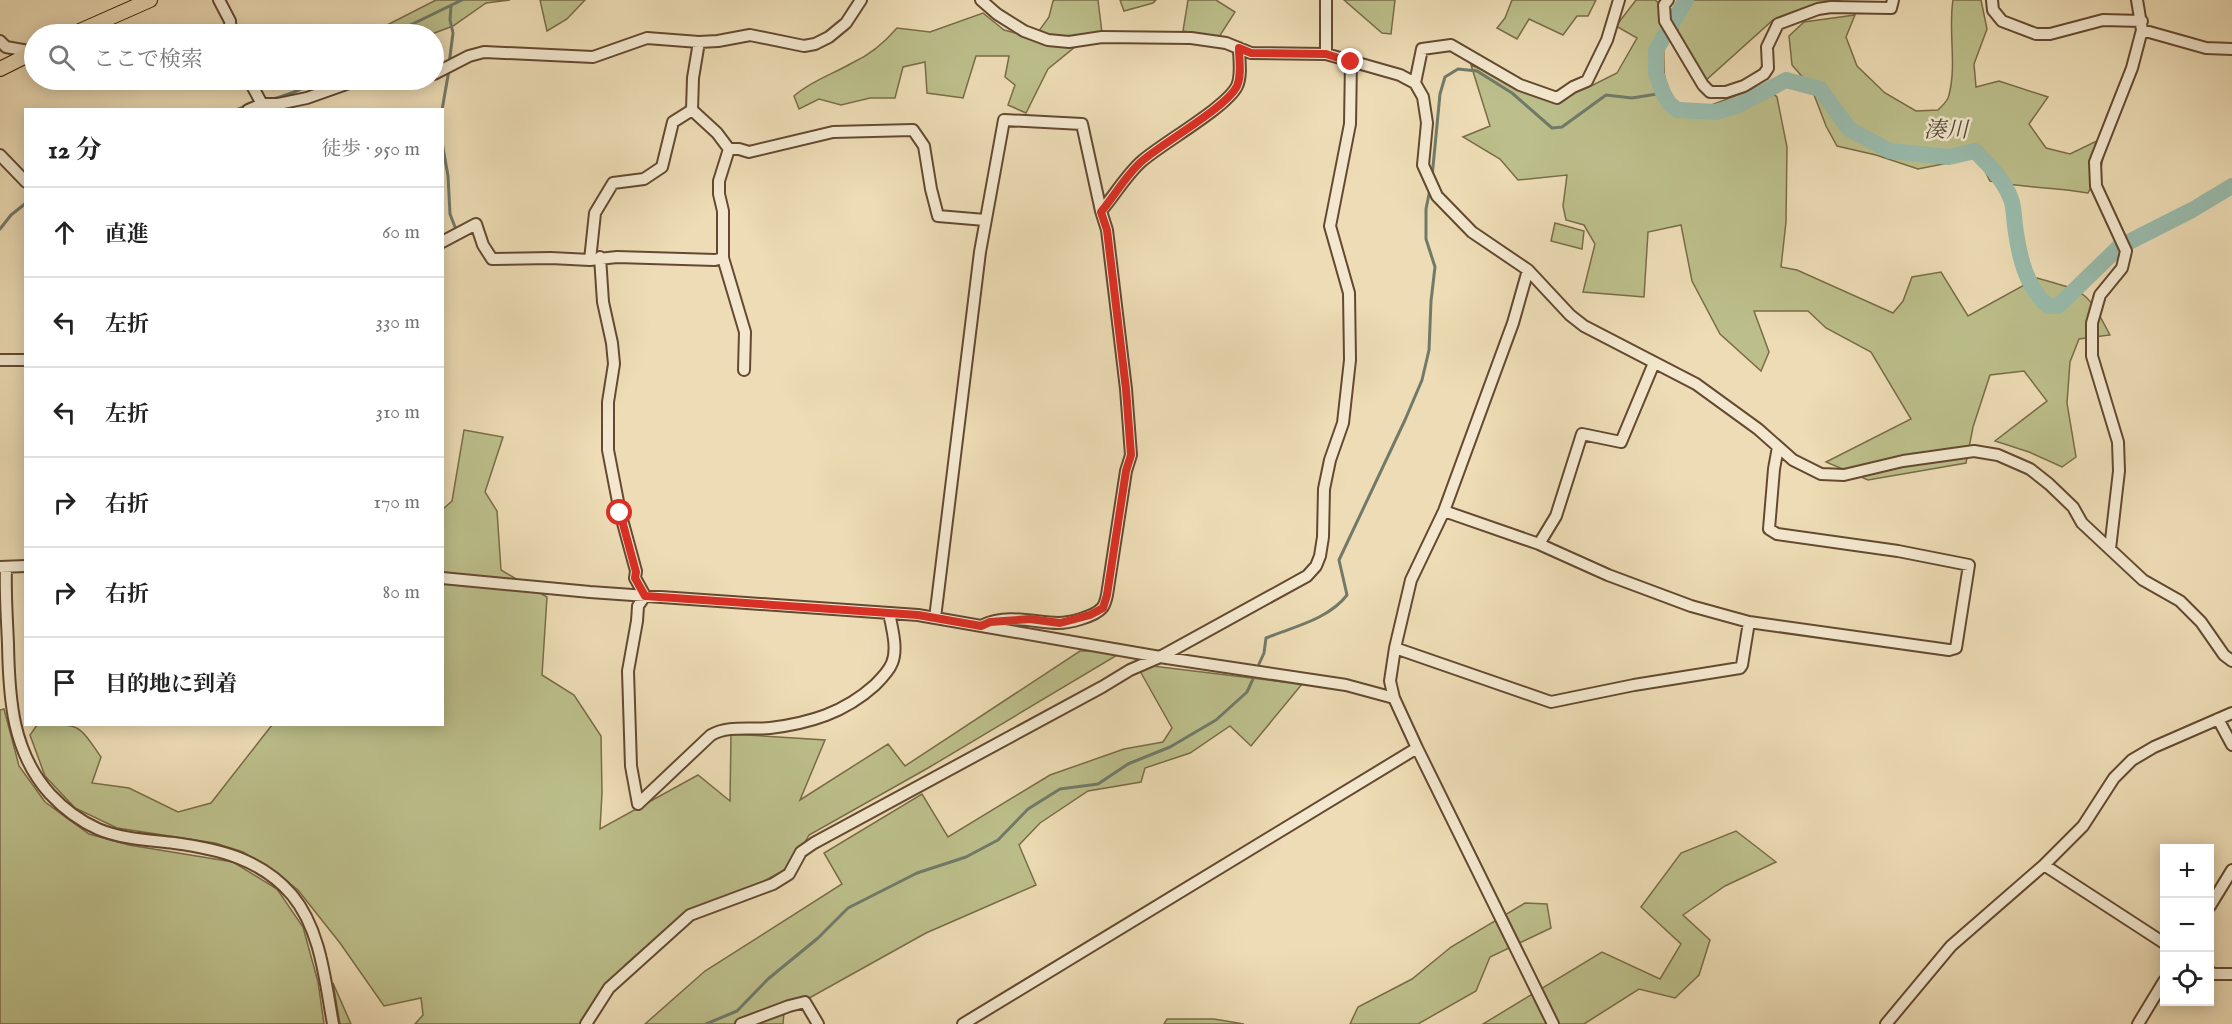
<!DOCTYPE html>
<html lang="ja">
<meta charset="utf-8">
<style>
body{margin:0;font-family:"IM FELL English","Noto Serif JP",serif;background:#f2f2f2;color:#222}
.controls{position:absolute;right:18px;bottom:18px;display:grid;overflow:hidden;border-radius:0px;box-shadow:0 3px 15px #0003}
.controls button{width:54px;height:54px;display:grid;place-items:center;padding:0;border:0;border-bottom:2px solid #e0e0e0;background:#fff;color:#222;font:30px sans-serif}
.stop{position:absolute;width:18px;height:18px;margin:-14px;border:4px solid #d93025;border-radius:50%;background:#fff}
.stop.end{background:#d93025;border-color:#fff;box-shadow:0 2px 6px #0008}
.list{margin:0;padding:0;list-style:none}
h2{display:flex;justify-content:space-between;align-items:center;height:78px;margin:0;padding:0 24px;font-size:26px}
h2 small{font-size:20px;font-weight:400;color:#767676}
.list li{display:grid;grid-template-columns:39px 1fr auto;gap:18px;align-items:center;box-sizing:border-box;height:90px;padding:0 24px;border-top:2px solid #e0e0e0}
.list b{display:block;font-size:22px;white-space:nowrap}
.list em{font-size:20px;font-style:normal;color:#767676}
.icon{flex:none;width:33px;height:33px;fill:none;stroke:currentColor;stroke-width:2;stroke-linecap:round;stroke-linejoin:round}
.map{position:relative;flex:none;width:2232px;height:1024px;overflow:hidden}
.search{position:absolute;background:#fff;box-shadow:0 3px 15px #0003;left:24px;top:24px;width:420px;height:66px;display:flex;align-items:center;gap:15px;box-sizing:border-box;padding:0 21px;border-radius:33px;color:#767676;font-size:22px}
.panel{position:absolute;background:#fff;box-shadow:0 3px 15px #0003;left:24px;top:108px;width:420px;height:618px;border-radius:0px}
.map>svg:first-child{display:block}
.green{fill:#bcbf8b;stroke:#796c48;stroke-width:1.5}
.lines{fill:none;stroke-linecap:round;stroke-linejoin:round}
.stream{stroke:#717a69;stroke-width:3}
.river{stroke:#99bcad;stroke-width:16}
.minor-casing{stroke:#644930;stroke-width:14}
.major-casing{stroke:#361804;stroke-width:16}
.minor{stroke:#f3e8cf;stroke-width:10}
.major{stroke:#eddcb5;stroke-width:14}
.route{stroke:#d93025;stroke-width:8}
.labels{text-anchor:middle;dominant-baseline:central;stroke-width:5;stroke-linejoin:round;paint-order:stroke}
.water-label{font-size:22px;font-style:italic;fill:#544937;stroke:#f3e8cf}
</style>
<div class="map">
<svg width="2232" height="1024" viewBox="0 0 2232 1024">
<rect width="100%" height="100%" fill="#eddcb5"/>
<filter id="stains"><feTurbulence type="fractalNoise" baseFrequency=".00333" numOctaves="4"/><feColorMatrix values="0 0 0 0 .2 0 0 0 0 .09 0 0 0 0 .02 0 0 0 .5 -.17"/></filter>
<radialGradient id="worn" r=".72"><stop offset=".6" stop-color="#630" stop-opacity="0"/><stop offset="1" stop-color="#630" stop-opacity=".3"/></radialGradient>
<path class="green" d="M436,0H510L486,3L453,26L432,34H416L385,26Z
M540,0H585L567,19L547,31Z
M1055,0H1098L1102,33L1075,47L1048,69L1026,113L1008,105L1015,85L1005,77L1009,56H976L963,98L927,93L925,62L903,67L895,98H870L841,105L819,99L799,109L794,96C811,81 833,74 852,63C870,55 884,43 897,28L930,32L983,13L1004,30L1034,38L1049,17L1053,1Z
M1120,0H1156L1153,3L1124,11Z
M1188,0H1216L1235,12L1219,37L1183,31Z
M1344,0H1395L1391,34L1382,33Z
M1512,0H1596L1588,16H1577L1563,35L1529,19L1517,39L1497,28L1505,18Z
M1636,0H1655L1663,6L1664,71L1668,102L1709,106L1763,85L1777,97L1787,147L1786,222L1781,267L1797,270L1893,313L1903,301L1912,277L1941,272L1968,316L2037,278C2086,292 2086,289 2110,335L2079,339L2070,362L2067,403L2076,457L2062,467L2029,452L1995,441L2047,401L2024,371L1990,375L1973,427L1966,463L1868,480L1826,462L1911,419L1871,352L1826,328L1808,311H1754L1769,352L1761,371L1720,334L1692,281L1681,225L1648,232L1644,297L1583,292L1595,244L1584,225L1566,220L1563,206L1567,175L1518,180L1500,159L1463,137L1490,126L1471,65L1547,97L1591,86L1617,73L1637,38L1616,26Z
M1679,0H1830L1841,1L1773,20L1705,81C1687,54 1670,34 1679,0Z
M1953,0H1981L1987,29L1974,64L1976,87L1999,81L2048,97L2029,124L2046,148L2070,154L2107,136L2101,168L2088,193C2055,187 2022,188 1990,181L1978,157L1918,169L1876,155L1837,146L1826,126L1811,87L1792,65L1789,36L1804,22L1855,15L1846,37L1857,66L1885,93L1916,111L1938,110C1942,106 1948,101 1949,95C1957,64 1948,31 1953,0Z
M1555,223L1584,231L1582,249L1551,241Z
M464,430L503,437L485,492L497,511L501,570L547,597L542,675L574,695L601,736L602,793L600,829L698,775L730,801L731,734L825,740L800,800L888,744L905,766L1080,651H1124L928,768L809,835L792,866L751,888L687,911L625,965L591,1013L579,1024H415L423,1015L421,998L384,1006L340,943L298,890L274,871L243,852L215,843L117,828L75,808L45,776L30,735L37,725C80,725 76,721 101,757L92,783L129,788L178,812L211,803L272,725L442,724L443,509L452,501Z
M1136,664L1302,684L1251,746L1230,726L1190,753L1145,768L1141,782L1088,791L1040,823L1019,845L1036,885L926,933L784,1012L783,1024H645L705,971L842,884L824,853L922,794L948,837L1050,775L1124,749L1163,742L1172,728Z
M4,709L19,766L45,802L89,834L129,845L233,862L277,889L303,927L318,982L324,1024H0V710Z
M1736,831L1776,862L1725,886L1683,915L1710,940L1699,975L1675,998L1639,989L1584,1024H1483L1602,952L1660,979L1681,944L1641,907L1681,853Z
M1525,903L1547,904L1551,928L1490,957L1476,991L1418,1024H1350L1358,1007L1412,979L1451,947Z
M333,983L351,1024H340Z
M1167,1019H1214L1244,1024H1164Z"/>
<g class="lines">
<path class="stream" d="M392,34L462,0
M449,64L453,33L450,20L451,6
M273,99C288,95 303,90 315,80
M236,110L246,106
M442,110L449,70
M442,142L448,176L450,214L455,227
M1432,177L1440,94L1445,77L1458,69L1477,71L1512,93L1552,128L1562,127L1606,95L1632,98L1663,93
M0,229L11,215L26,203
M1259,664L1264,653L1266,638C1293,627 1329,619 1347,595L1339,560L1405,420L1422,380L1429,350L1431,301L1435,267L1426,239V209L1430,189
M706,1024L737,1011L768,979L818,938L848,908L917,873L966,857L998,840L1028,809L1060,789L1098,784L1128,764L1170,747L1216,720L1247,692L1253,679"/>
<path class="river" d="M1686,0L1656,50V73L1663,93L1669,103L1677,110L1716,112L1739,105L1786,80L1820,89L1849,129L1890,151L1949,157L1975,151C1989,165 2004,180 2011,199C2014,207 2014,218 2015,226C2019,255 2025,286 2048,306H2058L2119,247L2192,210L2232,186"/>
<g class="minor-casing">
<path id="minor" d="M219,0L230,21L231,34
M981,0L997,14L1024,31L1048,40L1069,42L1102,37L1191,38L1226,43L1251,53L1326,54L1400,75L1415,83L1423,97L1427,123L1423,165L1437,196L1472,232L1528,270L1570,315L1584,326L1696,384L1758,429L1793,460L1821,474L1844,475L1903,461L1974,451L1998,455L2030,469L2049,484L2073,507L2082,523L2143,580L2180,601L2201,622L2224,655L2232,661
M1668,0L1664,5L1665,21L1703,85L1710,92H1726L1744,86L1764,74L1768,68L1767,47L1778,24L1818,9L1831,7L1891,8L1893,0
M1992,0L1993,10L2002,21L2036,34H2050L2103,20L2142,21
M2142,30L2206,48L2232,49
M0,41L6,47L34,52
M699,42L693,78L692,110L717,133L729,149
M1326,54V0
M434,74L469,56L484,52L593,57L647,38L699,42L718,41L750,35L804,46L815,44L829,37L846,23L861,0
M249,80L262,104
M1415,83L1422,49L1451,45L1520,85L1557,98L1573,87L1587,81L1607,40L1619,0
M248,110L262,104H278L307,98L355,81L403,80
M729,149H739L749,152L833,132L913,130L924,146L931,189L938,216L985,220
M0,155L26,182
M1101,211C1115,195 1126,175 1142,161C1164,142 1227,107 1237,86C1242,75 1239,60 1239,48
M442,242L476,224L483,245L492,259L551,258L590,260L617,257L715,260L723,258V211L719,194V181L729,149
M600,257L603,302L612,343L614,364L608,402V450L620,512L636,571L635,578L645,596L638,606L637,621L628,671L631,766L638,804L711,735C728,725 751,730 770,728C810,723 844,713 875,685C881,679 889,671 892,663C898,649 892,628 889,613
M723,258L745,332L744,370
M590,260L595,213L613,183L644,179L662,167L673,122L692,110
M0,360H26
M1444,511L1539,544L1608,575L1691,606L1749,622L1949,650L1956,648L1969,565L1898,551L1777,534L1769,529L1774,469L1778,447
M1539,544L1556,516L1582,434L1621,442L1654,363
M2110,549L2119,471L2118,442L2092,356V323L2100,295L2122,268L2126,251L2096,186L2095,162L2132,68L2142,30L2137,0
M0,567L26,566
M6,567C5,593 7,618 8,644C9,698 12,752 50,794C63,808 80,821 98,829C121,839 149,840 174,843C219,849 261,859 292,895C321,930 325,981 333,1024
M442,578L590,592L918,615L1160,657L1346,685L1394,698L1417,748L1553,1024
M935,618L980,252L1004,120L1082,124L1101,211L1107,230L1126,389L1131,455L1126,471L1107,595C1106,599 1105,605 1102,608C1094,617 1069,623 1058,623C1033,622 1007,614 983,625
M1395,648L1551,702L1634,685L1740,668L1742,665L1749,622
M1394,698L1390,681L1395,648L1411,580L1444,511L1513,323L1528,270
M2218,719L2232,745
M2044,865L2164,943
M2210,906L2232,870
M2210,972L2214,974H2232
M586,1024L609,988L690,915L773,884L789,874L801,852L814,843L1102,687L1130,670L1160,657L1307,576L1316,566L1320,556L1323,537L1324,489L1330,460L1343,423L1350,360L1349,293L1330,226L1350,124L1351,61
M741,1024L789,1006L805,1002L818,1024
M963,1024L1417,748
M1886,1024L1951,946L2044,865L2083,826L2114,778L2132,760L2154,747L2232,713
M2138,1024L2164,981"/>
</g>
<g class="major-casing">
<path id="major" d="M73,34L150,0
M0,69L34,52"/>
</g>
<use href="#minor" class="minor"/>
<use href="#major" class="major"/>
</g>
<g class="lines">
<path class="route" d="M620,513L636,572L635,578L645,596L918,615L981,626L990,622L1030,619L1060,623L1090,615L1103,608L1107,595L1126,471L1131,455L1126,389L1107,230L1101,212C1115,195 1126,175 1142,161C1164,142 1227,107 1237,86C1242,75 1239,60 1239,48L1251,53L1326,54L1351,62"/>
</g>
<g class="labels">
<g class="water-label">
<text x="1946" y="131">湊川</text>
</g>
</g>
<rect width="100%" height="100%" filter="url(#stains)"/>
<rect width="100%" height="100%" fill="url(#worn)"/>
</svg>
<div class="controls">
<button>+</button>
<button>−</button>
<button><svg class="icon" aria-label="locate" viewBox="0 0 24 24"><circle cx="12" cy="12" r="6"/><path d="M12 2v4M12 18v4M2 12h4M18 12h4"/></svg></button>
</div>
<div class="stop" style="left:620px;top:513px"></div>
<div class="stop end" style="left:1351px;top:62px"></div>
<div class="search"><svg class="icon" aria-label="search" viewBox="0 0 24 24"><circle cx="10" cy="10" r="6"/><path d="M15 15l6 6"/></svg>ここで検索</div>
<section class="panel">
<h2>12 分<small>徒歩 · 950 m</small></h2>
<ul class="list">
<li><svg class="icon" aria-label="ahead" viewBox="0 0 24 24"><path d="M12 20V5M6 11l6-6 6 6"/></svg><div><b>直進</b></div><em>60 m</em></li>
<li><svg class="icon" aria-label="left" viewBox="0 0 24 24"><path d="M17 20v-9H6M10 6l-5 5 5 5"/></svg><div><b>左折</b></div><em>330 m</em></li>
<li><svg class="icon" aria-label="left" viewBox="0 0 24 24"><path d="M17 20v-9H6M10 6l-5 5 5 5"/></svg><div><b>左折</b></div><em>310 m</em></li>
<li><svg class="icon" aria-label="right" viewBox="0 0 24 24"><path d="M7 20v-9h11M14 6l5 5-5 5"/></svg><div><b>右折</b></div><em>170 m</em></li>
<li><svg class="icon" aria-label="right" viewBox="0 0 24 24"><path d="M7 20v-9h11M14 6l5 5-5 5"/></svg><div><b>右折</b></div><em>80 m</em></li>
<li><svg class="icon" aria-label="arrive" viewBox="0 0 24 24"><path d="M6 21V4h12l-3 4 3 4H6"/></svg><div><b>目的地に到着</b></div></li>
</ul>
</section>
</div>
